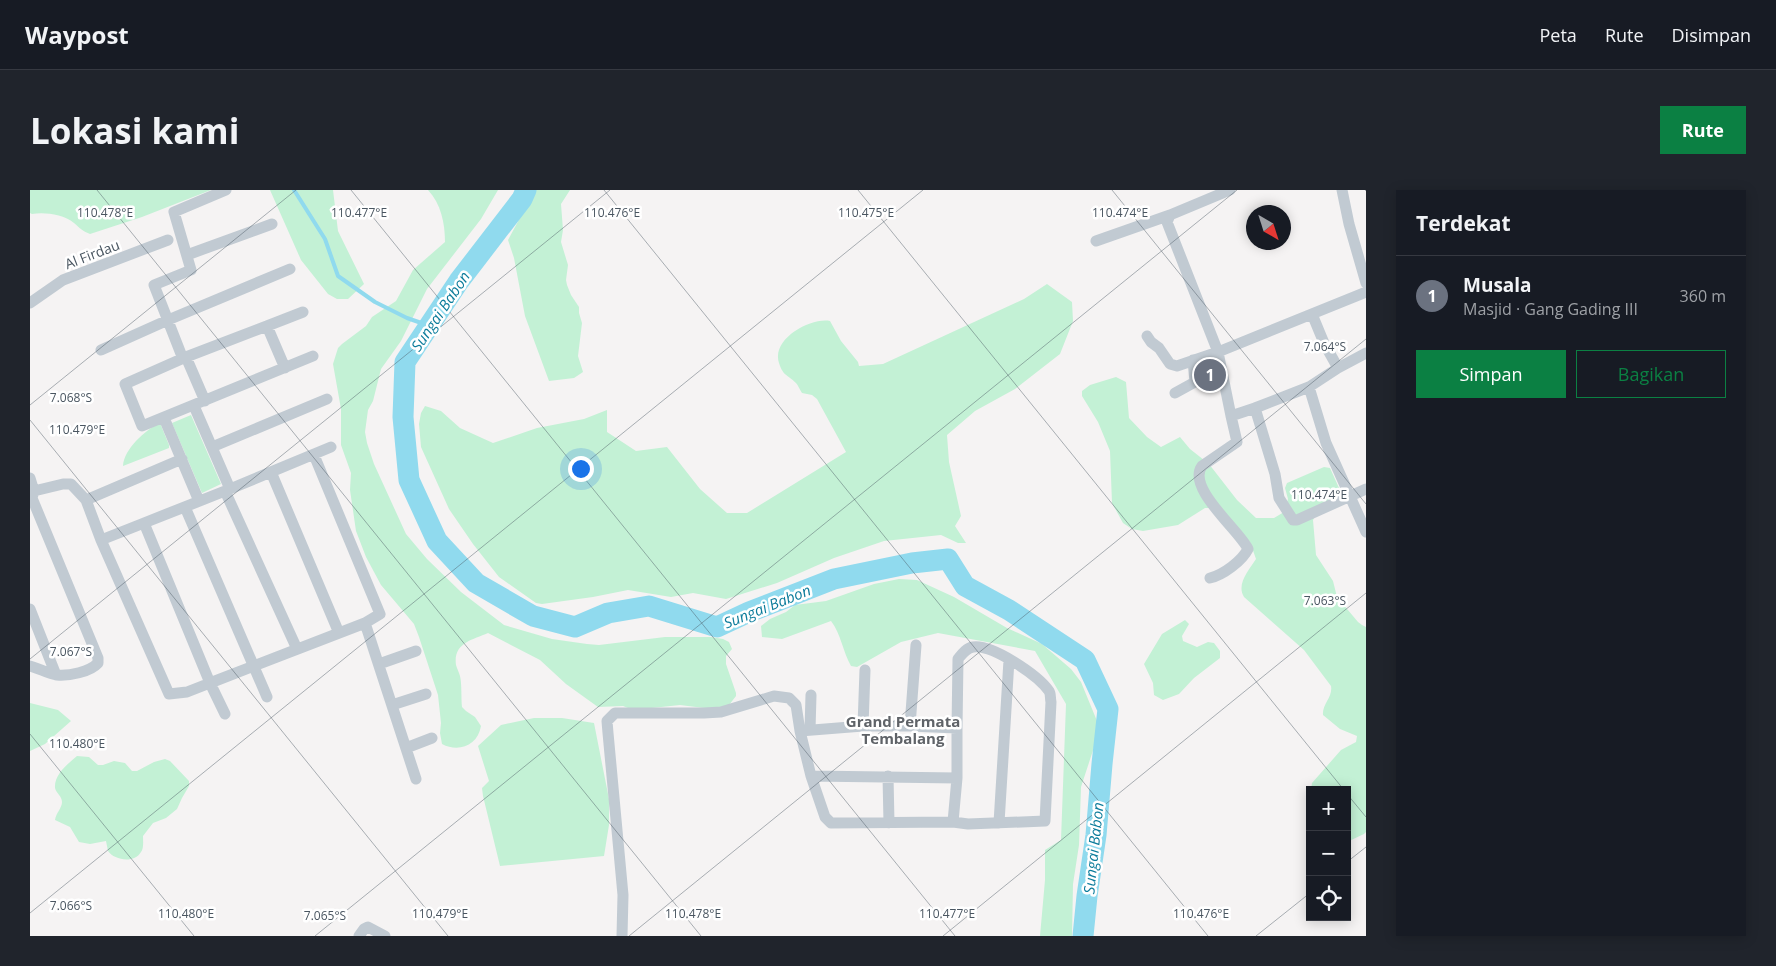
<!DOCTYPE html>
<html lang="id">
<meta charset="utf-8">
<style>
body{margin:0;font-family:"Open Sans",sans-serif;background:#20242c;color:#f1f3f6}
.controls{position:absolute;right:15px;bottom:15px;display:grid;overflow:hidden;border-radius:0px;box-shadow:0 2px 12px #0003}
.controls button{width:45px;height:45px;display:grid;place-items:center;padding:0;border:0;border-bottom:1px solid #363941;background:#171b24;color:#f1f3f6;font:25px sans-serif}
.compass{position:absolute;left:1216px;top:15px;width:45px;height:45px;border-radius:50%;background:#171b24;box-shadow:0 2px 12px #0003;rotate:141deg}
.you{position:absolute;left:550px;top:278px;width:18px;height:18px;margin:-12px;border:4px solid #fff;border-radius:50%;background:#1a73e8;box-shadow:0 0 0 8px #1a73e833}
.badge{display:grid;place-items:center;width:32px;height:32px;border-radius:50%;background:#0b8043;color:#fff;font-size:16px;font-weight:700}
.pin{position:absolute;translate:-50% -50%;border:2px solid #fff;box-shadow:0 1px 5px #0006}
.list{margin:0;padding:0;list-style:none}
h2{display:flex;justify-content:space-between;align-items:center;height:65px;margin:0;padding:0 20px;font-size:21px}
h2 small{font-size:16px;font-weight:400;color:#9ea1a6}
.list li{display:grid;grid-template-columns:32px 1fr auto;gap:15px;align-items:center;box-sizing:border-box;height:80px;padding:0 20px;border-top:1px solid #363941}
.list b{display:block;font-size:19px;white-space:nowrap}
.list p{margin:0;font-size:16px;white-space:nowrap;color:#9ea1a6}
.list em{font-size:16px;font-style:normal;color:#9ea1a6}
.actions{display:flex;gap:10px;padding:15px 20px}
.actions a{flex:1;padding:11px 0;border:1px solid #0b8043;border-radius:0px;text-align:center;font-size:18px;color:#0b8043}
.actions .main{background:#0b8043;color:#fff}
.icon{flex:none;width:28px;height:28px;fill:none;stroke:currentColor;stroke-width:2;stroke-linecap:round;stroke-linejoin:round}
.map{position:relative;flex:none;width:1336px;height:746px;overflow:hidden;border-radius:0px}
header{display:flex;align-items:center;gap:30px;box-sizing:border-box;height:70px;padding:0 25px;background:#171b24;border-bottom:1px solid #363941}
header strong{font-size:24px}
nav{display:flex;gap:28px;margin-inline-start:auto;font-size:18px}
.intro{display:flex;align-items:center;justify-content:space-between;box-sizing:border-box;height:120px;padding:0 30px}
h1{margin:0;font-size:35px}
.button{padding:12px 22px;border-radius:0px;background:#0b8043;color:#fff;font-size:18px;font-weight:700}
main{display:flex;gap:30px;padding:0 30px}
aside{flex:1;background:#171b24;border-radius:0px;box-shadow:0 2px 12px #0003}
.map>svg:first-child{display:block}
.green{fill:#c3f1d5}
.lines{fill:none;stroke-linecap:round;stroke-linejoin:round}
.stream{stroke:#90daee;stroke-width:4}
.river{stroke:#90daee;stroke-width:21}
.minor{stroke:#c1cad2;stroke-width:11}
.ticks{fill:none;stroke:#4a5661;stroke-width:1;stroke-opacity:0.45}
.labels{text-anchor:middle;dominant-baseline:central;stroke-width:5;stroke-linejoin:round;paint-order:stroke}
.street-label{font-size:14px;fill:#4a5661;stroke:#fff}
.water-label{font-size:15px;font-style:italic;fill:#0c7c9b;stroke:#fff}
.neighbourhood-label{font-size:15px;font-weight:bold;fill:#5f6368;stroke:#fff}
.ticks-label{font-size:12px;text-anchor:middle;fill:#4a5661;stroke:#fff;stroke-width:5;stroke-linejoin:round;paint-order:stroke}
</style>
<header>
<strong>Waypost</strong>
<nav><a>Peta</a><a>Rute</a><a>Disimpan</a></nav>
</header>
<div class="intro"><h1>Lokasi kami</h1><a class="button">Rute</a></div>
<main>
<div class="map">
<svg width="1336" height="746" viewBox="0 0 1336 746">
<rect width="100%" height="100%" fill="#f5f3f3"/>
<path class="green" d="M0,0H181L112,27L60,44C52,41 50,38 44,33C33,24 14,22 2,24L0,23Z
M240,0H303L308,41L334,94L318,109H307L298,104L271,70Z
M398,0H468L451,29L397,99L371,151L351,179L343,211L338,220L335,242L337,253L344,274L376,344L397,369L431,402L474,435L522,449L557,454L569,455L635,447H681L693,449L699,452L702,459L696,466V474L706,503V506L699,515L682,519L650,515L622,518H598L593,516L568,517L536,494L510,470L458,443C442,450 423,453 426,475C427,479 429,482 430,486C432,494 431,508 432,517L436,521L445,527L451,536C448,555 429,563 412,554L410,543L411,533L408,505L389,447L384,434L351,395L336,367L326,341L320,300L321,283L311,255V219L303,174L308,158L312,154L336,136L342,127L366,111L383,80L415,52C415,33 411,14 398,0Z
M505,0H540L531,14L533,40L531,52L538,75L536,90L537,95L541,105L549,117V123L552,133L548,166L553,182L544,188L519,191L495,126L484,68L478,50Z
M1017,94L1042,112L1043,131L1030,164L985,199L945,221L917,245L919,272L931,326L925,336L936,353H928L911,345L854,351L804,368L747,393L696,409L663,403L641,407L598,400L563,407L512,414L506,413L469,387L443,354L419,319L391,257L389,234L391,223L395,216L411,221L430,238L463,253L507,238L554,229L577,220V242L606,261L637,257L670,299L697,323H717L816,262L787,209L782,205L772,203C770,200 768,195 766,193C757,184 753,186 749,173C741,149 781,127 800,131L811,151L828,172L829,176L853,174L994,109Z
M1086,187L1096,192L1099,228L1117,247L1131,257L1150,247L1160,259L1179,274L1207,310L1226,328H1244L1254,322L1258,309L1255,298L1257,293L1294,277L1300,278L1309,298L1305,309L1289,320L1283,330L1286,365L1303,391L1307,407L1328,432L1332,435L1336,437V642L1334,644L1317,652V600H1281L1282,593L1311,560L1326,552L1327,546L1310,539L1293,525C1292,514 1303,507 1301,496L1274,460L1214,407C1206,394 1219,380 1226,369L1220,352L1186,318H1175L1148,335L1113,341L1102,339L1093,333L1082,313L1080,261L1068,232L1052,206V201L1060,195Z
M161,225L191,294L172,303L142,233Z
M130,233L139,255V258L93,276C94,259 115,240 130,233Z
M869,389L887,390L924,407L977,438L1012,454L1041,479L1051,492L1067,531L1069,542L1051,597L1049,655L1043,694L1042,746H1010L1015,690V660L1031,650L1036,514L1005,461L908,443L871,452L827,477L821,476C813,462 811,444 801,431L752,449L732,447L731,436L740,429L756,422L765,415L796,411L844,394Z
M1155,430L1159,434L1152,446L1153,451L1167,457L1178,452L1184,453L1190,461V468L1164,488L1149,504L1133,510L1124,505L1123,493L1114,474L1132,444Z
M0,513L28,520L41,531L15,554L0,561Z
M504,528H532L564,533L579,609V635L574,666L470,676L453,606L452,598L459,591L448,556L471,535Z
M47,566L59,567L68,575H73L84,571L95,573L102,581H107L124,572L135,569L140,571L159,591V596L152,608L147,619L136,628L123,633L113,646C113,651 114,658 111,662C104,674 84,670 78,661L76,651L60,654L49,652L40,637L25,630C26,623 32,618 32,612C32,606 26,603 25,598C24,584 38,574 47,566Z"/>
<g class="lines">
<path class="stream" d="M264,0L295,49L308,86L345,112L377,128L400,136"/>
<path class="river" d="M496,0L492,9L429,91L375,172L373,227L379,290L407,351L446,393L503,426L545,437L578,423L619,416L687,437L719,422L804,389L882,373L918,369L935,396L979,420L1055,470L1078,519L1072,574L1066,645L1057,706L1053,746"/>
<path class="minor" d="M1200,0L1140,25L1137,32L1188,162L1201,226L1225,218L1245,284L1249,308L1263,330H1267L1336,299
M1312,0L1319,34L1336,93
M1066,51L1140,25
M157,65L242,34
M0,113L33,90L138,50
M1282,124L1294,153L1308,178
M237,136L156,167L95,194L112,236L283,166
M1117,146L1121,152L1129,158L1140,174L1147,176L1188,162L1336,102
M71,160L138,130L260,79
M156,167L175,211
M153,169L124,95L161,80L144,22L196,0
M255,178L237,136L273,122
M1279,197L1296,253L1336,342
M1145,203L1165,192L1163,170
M164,216L200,299L301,257
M1225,218L1279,197L1308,178L1336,163
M134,228L169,311
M182,257L297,209
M284,265L350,424L335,433
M241,282L309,443
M0,288L4,301L2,308L68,468V473C60,482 39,486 27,485C18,484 9,478 0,476
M4,301L33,294H41L56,310L71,350L139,504L157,502L180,493L195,524
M195,301L267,459
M56,310L152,269
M155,317L237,507
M114,333L200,299
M71,350L114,333L180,493L335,433L386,589
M1180,388C1193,385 1212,371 1218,359C1210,341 1156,298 1172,276L1207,252L1201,226
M0,419L26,485
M349,474L386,461
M362,515L396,504
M833,536L835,480
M880,536L886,455
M780,540L781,505
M770,541L833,536H880L927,538V588L923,632L801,633L795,627L781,586
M376,558L402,548
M858,586L859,633
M923,632L938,634L1015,631L1021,512C1020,508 1021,504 1019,501C1008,485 962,454 943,457C936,458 932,464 928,469L927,538
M969,633L979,470
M329,746L334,739L338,737L355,746
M592,746L593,705L578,543L577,531L585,523H674L691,522L744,506L759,508L766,515L770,541L781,586L927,588"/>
</g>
<path class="ticks" d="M67,0L671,746M321,0L925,746M574,0L1178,746M828,0L1314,600M1082,0L1336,314M1335,0L1336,1M0,215L266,0M0,230L418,746M0,469L580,0M0,544L164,746M1317,604L1336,627M1317,672L1336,657M0,723L893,0M285,746L1207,0M599,746L1336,149M913,746L1336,403M1226,746L1280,703"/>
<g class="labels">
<g class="street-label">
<text transform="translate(62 64) rotate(-21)">Al Firdau</text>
</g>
<g class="water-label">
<text transform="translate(410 121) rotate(-56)">Sungai Babon</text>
<text transform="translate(737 416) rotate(-22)">Sungai Babon</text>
<text transform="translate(1063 658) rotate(-84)">Sungai Babon</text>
</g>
<g class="neighbourhood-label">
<text x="873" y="531">Grand Permata<tspan x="873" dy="17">Tembalang</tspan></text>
</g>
</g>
<g class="ticks-label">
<text x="582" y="27">110.476°E</text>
<text x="836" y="27">110.475°E</text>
<text x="75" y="27">110.478°E</text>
<text x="329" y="27">110.477°E</text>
<text x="1090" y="27">110.474°E</text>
<text x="1295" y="161">7.064°S</text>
<text x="41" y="212">7.068°S</text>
<text x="47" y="244">110.479°E</text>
<text x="1289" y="309">110.474°E</text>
<text x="1295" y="415">7.063°S</text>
<text x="41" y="466">7.067°S</text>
<text x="47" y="558">110.480°E</text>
<text x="41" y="720">7.066°S</text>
<text x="156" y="728">110.480°E</text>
<text x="410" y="728">110.479°E</text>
<text x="663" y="728">110.478°E</text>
<text x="917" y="728">110.477°E</text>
<text x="1171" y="728">110.476°E</text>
<text x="295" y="730">7.065°S</text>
</g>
</svg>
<div class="controls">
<button>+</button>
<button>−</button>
<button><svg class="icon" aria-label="locate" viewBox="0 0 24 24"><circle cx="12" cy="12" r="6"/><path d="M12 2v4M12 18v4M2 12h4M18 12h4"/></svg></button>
</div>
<svg class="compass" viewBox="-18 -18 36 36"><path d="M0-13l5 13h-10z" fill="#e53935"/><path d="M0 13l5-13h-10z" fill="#9ea1a6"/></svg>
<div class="you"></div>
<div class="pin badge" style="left:1180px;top:185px;background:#6b7280">1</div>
</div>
<aside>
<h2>Terdekat<small></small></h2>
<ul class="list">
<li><span class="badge" style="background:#6b7280">1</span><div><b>Musala</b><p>Masjid · Gang Gading III</p></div><em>360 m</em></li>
</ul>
<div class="actions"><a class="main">Simpan</a><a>Bagikan</a></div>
</aside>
</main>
